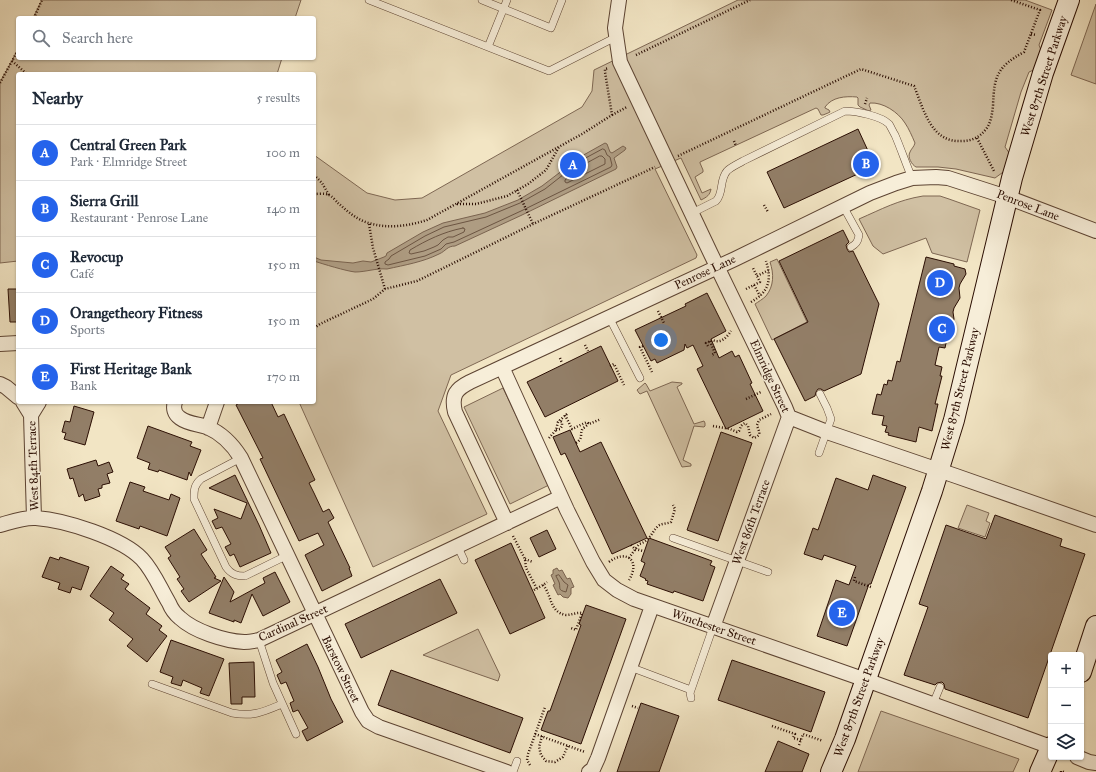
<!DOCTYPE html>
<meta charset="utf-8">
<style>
body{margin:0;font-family:"IM FELL Great Primer",serif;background:#f2f2f3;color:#1f2937}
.controls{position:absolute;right:12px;bottom:12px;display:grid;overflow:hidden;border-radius:4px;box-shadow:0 1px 3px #0004}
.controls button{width:36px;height:36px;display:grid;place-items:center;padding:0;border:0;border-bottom:1px solid #e0e1e3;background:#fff;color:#1f2937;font:20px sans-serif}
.you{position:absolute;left:661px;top:340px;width:14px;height:14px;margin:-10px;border:3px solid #fff;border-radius:50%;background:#1a73e8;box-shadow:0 0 0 6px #1a73e833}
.badge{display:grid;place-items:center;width:26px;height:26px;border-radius:50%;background:#2563eb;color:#fff;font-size:13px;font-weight:700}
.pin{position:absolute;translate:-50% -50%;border:2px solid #fff;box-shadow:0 1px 4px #0006}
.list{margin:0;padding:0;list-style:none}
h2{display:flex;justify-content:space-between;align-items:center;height:52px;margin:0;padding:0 16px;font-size:17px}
h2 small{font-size:13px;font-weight:400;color:#747a83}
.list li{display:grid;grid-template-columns:26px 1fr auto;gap:12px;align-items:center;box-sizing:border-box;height:56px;padding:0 16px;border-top:1px solid #e0e1e3}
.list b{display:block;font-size:15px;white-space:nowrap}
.list p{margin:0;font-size:13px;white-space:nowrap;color:#747a83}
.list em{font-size:13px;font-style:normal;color:#747a83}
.icon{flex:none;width:22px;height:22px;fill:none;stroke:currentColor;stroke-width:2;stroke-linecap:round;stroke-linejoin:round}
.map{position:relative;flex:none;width:1096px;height:772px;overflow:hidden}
.search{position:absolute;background:#fff;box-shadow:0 1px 3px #0004;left:16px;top:16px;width:300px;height:44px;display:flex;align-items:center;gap:10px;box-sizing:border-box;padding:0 14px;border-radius:4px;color:#747a83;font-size:15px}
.panel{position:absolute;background:#fff;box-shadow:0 1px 3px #0004;left:16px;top:72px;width:300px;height:332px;border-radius:4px}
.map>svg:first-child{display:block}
.green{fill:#d0c0a3;stroke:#7e6753}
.water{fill:#ae9c82;stroke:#7a634f}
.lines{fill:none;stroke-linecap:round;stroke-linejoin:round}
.shore{stroke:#6c5542;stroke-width:1}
.building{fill:#927e67;stroke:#2b0e03}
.service-casing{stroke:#5d4433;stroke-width:8}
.minor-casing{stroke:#5d4433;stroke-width:16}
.secondary-casing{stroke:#2b0e03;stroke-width:22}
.path{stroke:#2b0e03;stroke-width:2.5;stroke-dasharray:1 2;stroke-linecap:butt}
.service{stroke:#f7eed9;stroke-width:7}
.minor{stroke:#f7eed9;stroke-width:14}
.secondary{stroke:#f7eed9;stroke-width:20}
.labels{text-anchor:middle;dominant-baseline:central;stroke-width:3;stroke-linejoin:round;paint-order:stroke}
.street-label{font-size:12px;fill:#2b0e03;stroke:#f7eed9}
</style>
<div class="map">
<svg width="1096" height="772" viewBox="0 0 1096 772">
<rect width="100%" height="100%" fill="#f2e5c4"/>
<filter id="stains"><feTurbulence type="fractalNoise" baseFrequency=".005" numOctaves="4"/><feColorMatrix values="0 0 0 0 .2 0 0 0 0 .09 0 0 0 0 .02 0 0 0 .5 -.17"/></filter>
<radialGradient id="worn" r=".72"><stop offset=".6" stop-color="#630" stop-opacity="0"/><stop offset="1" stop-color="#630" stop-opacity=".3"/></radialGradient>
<path class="green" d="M42,0H301L295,18H33Z
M738,0H1025L1052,10L1039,45L1042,53L1036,69L1029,72L1021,92L1005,147L1010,154L1006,170L995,178L956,169L938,167H916C912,165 907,157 910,152C911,149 914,147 915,143C912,136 909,129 905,123C898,112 883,102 870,103L869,105L871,110L869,111L860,107L858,105V98L857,97C845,96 832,97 825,107V108L829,110L830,112L828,113L823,115H821L818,109L816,108L700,162V163L703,170V172L695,177L702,193L711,189C710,195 707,197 701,200L681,158L655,169L697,255L696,258L451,375L438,411L487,514L373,567L299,402H314V155L367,193L395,200L422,198L582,107L592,91L594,70Z
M1096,4V84L1071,75Z
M18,49V58H282L277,74H18V261L0,263V82L8,68Z
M923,196H940L949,199L980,210L967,262L932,253L926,238L883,254L873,246L859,219C882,209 898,200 923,196Z
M777,259L807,322L772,340L755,304C758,302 763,299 766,296C774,286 774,274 770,262Z
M672,382L682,383V384L677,387L694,424L704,421L705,423V426L704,427L694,426L683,460L691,464V466L682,467L647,391L640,394L639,393L637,390L645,383L646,384L650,391Z
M503,388L549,485L510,504L464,407Z
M967,505L989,513L986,521L990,523L985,537L958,528Z
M478,629L500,675L498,681L423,655Z
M881,711L1019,759L1013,772H858Z"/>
<path class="water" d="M605,143L607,144L610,152L612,153L623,146L626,148L625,150L614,158L617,167L616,169L522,215L455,246C447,246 446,251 439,254C423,262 405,265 387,269C376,268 366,272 355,272C346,271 323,264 314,261V257L321,260L353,263L363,261L371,262L384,257L386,256L387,253L423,232L443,223L485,213L518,200L542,186L580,157Z
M557,568L559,571L562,570L567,579L570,578L574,587L571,588V594L568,598L563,597L560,594L558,595L553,585L555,584L551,575L553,574V570Z"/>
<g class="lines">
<path class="shore" d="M603,149L605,150L607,155L610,157L612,165L611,167L521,211L454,242L446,244L441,249L425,256L388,265L385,264V262L389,259L391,256L425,236L444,227L486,217L520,203L545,189L582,160Z
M600,156H602L605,159V164L567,183L565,182V180L585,164Z
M463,228L465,229L464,232L453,237H448L443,240L438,245L434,247L424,251L411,254L409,253L410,250C427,240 443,232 463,228Z
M559,575L564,582L568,585L566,592C557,590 561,588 559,582C558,580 557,578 556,576Z"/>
</g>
<path class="building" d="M858,129L875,166L784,208L767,172Z
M843,230L849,242L846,245L847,249L849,252L853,251L879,304L861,374L824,391L821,389H818L816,392L815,396L805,401L774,339L808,322L779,261Z
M926,257L954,264V266L965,269L966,274L960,284L959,288L960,298L954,308L953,312L954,319L952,327L948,333L945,348L939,347L935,365L942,367L940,376H942L935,404H938L932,431L919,427L916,442L888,435L889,433L885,432L887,426L882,425L884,416L872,414L877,394L881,395L884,384L887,385L888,380L892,381L897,361L900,362Z
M8,289H18V322H10Z
M707,293L726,331L711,339L719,358L732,351L735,357L739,355L752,383L750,384L763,411L726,429L697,369L703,366L693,345L687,348L685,344L684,350L657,363L655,359L651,361L635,330L686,306L685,304Z
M601,346L618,381L545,417L527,382Z
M241,402H271L278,417L284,414L315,480L309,483L314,493L323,512L329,509L334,518L328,522L350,568H349L352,576L322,591L305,555L324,545L318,533L299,541L260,459L263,458L236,405Z
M74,406L94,412L85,445L64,439L66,433L62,432L65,421L70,422Z
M148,426L192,442L190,446L201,450L191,476L189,472L187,480L159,470L158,472L148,469L150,463L137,458Z
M570,430L580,452L601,442L647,538L612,554L565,453L561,455L553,437Z
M721,432L752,443L718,541L687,530Z
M96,460L98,466L109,462L113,472L107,474L110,483L102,485V488L98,489L100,496L85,501L83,494L79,497L73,478L70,479L67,469Z
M235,475L259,525L271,553L240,567L234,554L230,556L225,547L231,544L222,527L216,529L212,521L218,518L214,509L241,519L247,503L209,488Z
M873,475L906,487L871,584H869L847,646L817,636L836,580L849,585L856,566L824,555L822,560L804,554L813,528L818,530L836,478L868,490Z
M130,482L145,487L143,491L169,500L171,494L180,498L167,536L140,526L139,529L116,521Z
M995,515L1062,539L1060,546L1085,554L1028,718L945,689L944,684L942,682L937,683L935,685L904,675L928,607L919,604L946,525L986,539Z
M194,529L207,550L201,554L216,577L214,578L221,581L189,602L181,591L184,589L177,579L180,577L168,558L171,556L165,547Z
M547,530L556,549L539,557L530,538Z
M649,538L712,561L710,565L715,567L703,601L674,591L673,593L647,584L648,581L645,580L646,579L640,576L645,563L641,561Z
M511,543L545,618L510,634L475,560Z
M50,557L59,560L60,557L89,567L81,590L72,587L70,593L58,589L60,583L42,577Z
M111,566L124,575L121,579L129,584L125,589L150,608L146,614L162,626L159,630L167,636L147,662L127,646L133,639L109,620L114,613L90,596Z
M275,572L290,602L263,616L252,594L241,623L234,620V622L209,613L224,577L234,592L230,602L265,583L263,578Z
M440,579L457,613L361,658L345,624Z
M586,605L626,619L581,744L541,730L548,711H550L581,625L579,624Z
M171,640L224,659L209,696L200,693L202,688L183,680L181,686L171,683L173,677L160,672Z
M307,644L318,667L331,699L343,722L307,741L302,731L308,728L298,710L293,712L290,703L294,701L286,682L281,684L277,675L282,672L276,660Z
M732,660L825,692L811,732L718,700Z
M254,662L255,697H242V704H231L229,663Z
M391,670L523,718L510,753L378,705Z
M641,703L679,716L659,772H617Z
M778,741L809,754L802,772H765Z"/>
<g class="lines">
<g class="service-casing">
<path id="service" d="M369,0L549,71L616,37
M482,0L551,28L562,0
M488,47L507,0
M843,206L859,235C858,242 856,244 851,247
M692,213L716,201C724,193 719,180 727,171C731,167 738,164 743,161L845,111C856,111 881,116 889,124C891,127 893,132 895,135C901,149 906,164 912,178
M609,317L640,378
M819,453L831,419L827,408L820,394
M241,458L201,479C194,485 194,490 194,499L226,567C231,574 236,576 245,576L288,555
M673,538L768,572
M458,547L464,560
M259,640L273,683L296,734
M630,667L691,690
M152,684L232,713C253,717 263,712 282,704
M691,698L690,693L713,627
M933,704L940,687
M513,772L517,761"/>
</g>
<g class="minor-casing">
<path id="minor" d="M619,0L615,28L620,62L710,252L785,407L789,417L827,432L956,476L1096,525
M0,344L18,343
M502,367L567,510L593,562L604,580L617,590L634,599L866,680L1051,747
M0,384L6,387L18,397
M23,402L31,415L39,402
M175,402C173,408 174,414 180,418C188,424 198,424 207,427C221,433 233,445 241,458L362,712L368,721L379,727L507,772
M31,415L34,518
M208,428L217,402
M507,523L455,412C451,395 456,389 470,382L735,259L870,193L896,183L912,178L936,177L948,178L1007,197L1096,231
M0,525C11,522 24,517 36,518C65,520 122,538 142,559C154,572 160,588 169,603C171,608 175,614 180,618C194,631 224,641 244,642C249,642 254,641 259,640L561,497
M713,627L789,417
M1077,757L1089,762L1096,763
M589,772L593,769L598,758L652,606"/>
</g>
<g class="secondary-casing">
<path id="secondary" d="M1081,672L1096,626
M831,772L845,739L932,491L954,420L1012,178L1043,73L1069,0
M1040,772L1051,747"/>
</g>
<path class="path" d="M34,18L42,0
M1031,34L1036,35
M636,55L750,0
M12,61L27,74
M0,83L18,50
M865,104L867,98
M612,115L627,107
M977,138L994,171
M734,141L736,146
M678,156L861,69L914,86C924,110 931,143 962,141C972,141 980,137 986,129C991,123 992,114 993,106C994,76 997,67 1024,52L1040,10L1011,0
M314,175L322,183L329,195
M517,190L533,224
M314,194C318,194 325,193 329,195C332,196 336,201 338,203C347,211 357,220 369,223C387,229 409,226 427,220L582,134L612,115L605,72V69L609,68
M457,204H476L507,196L528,184L546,170L559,147
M764,205L768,212
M369,224L373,248L385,289
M757,276L769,270
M754,285L760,296
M746,289L760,282L753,268
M751,302C769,292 772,280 766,261
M658,311L664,323
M314,328L320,324L373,299L385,289L417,281L533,224L655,167
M710,341L715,353L712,355L713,356
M585,345L588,351
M643,346L640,347L652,372
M708,346L706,343L713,340C721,344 727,337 731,331
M560,358L562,363
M610,366L614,364L624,385
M746,399L761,392
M565,415L572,429L587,422L589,424L601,419
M713,426L730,429L737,432L739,431L741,426L743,424L745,423L748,426L750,435L754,438L756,437C762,434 758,430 757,425L759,420L771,414
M556,430L560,429L562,426V422L559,420
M549,438L556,430L558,422L568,413
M576,443C584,438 579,434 583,428C584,428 588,424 589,424
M513,536L525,559L526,568L537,589
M631,545L635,549L643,551
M629,558L639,544C650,541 651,533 658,526C662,523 667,524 671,522L675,509L673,505
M525,559L533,562
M609,562C626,549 641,560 629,580
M855,577L854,581L871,587
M543,585C552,595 549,612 566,615C572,615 577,612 582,613L576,630L571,628
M534,590L543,585L547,582
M632,706L638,708
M772,726L795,734L793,738L801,740
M535,734L585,752
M542,736L539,747L541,755L546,761L555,762L563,757L568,745
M799,745L803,734L823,741
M530,765L527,760L528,754L545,707
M1061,772V771L1064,772"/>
<use href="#service" class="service"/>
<use href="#minor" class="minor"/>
<use href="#secondary" class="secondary"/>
</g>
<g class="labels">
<g class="street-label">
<text transform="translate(1044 76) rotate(-72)">West 87th Street Parkway</text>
<text transform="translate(1028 205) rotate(21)">Penrose Lane</text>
<text transform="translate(705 272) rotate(-25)">Penrose Lane</text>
<text transform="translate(770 376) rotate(65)">Elmridge Street</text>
<text transform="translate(960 389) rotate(-76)">West 87th Street Parkway</text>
<text transform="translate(33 466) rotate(-92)">West 84th Terrace</text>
<text transform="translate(751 522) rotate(-70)">West 86th Terrace</text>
<text transform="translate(293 623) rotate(-24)">Cardinal Street</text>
<text transform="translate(714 627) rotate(19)">Winchester Street</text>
<text transform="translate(341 669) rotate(64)">Barstow Street</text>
<text transform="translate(859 697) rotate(-70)">West 87th Street Parkway</text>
</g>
</g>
<rect width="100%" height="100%" filter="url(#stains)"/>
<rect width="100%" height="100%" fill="url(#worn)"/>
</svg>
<div class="controls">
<button>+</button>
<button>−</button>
<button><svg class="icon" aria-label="layers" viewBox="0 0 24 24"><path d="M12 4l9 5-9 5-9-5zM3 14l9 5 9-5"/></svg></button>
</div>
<div class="you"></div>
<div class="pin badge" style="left:573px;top:165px">A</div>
<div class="pin badge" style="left:866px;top:164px">B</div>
<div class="pin badge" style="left:942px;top:329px">C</div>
<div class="pin badge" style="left:940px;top:283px">D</div>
<div class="pin badge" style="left:842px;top:613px">E</div>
<div class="search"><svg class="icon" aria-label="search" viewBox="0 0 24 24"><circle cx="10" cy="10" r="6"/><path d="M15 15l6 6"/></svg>Search here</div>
<section class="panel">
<h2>Nearby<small>5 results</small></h2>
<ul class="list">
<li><span class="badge">A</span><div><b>Central Green Park</b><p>Park · Elmridge Street</p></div><em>100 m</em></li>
<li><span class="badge">B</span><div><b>Sierra Grill</b><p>Restaurant · Penrose Lane</p></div><em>140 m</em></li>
<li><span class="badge">C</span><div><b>Revocup</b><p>Café</p></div><em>150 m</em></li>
<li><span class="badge">D</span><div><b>Orangetheory Fitness</b><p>Sports</p></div><em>150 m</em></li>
<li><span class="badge">E</span><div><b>First Heritage Bank</b><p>Bank</p></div><em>170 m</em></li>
</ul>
</section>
</div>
